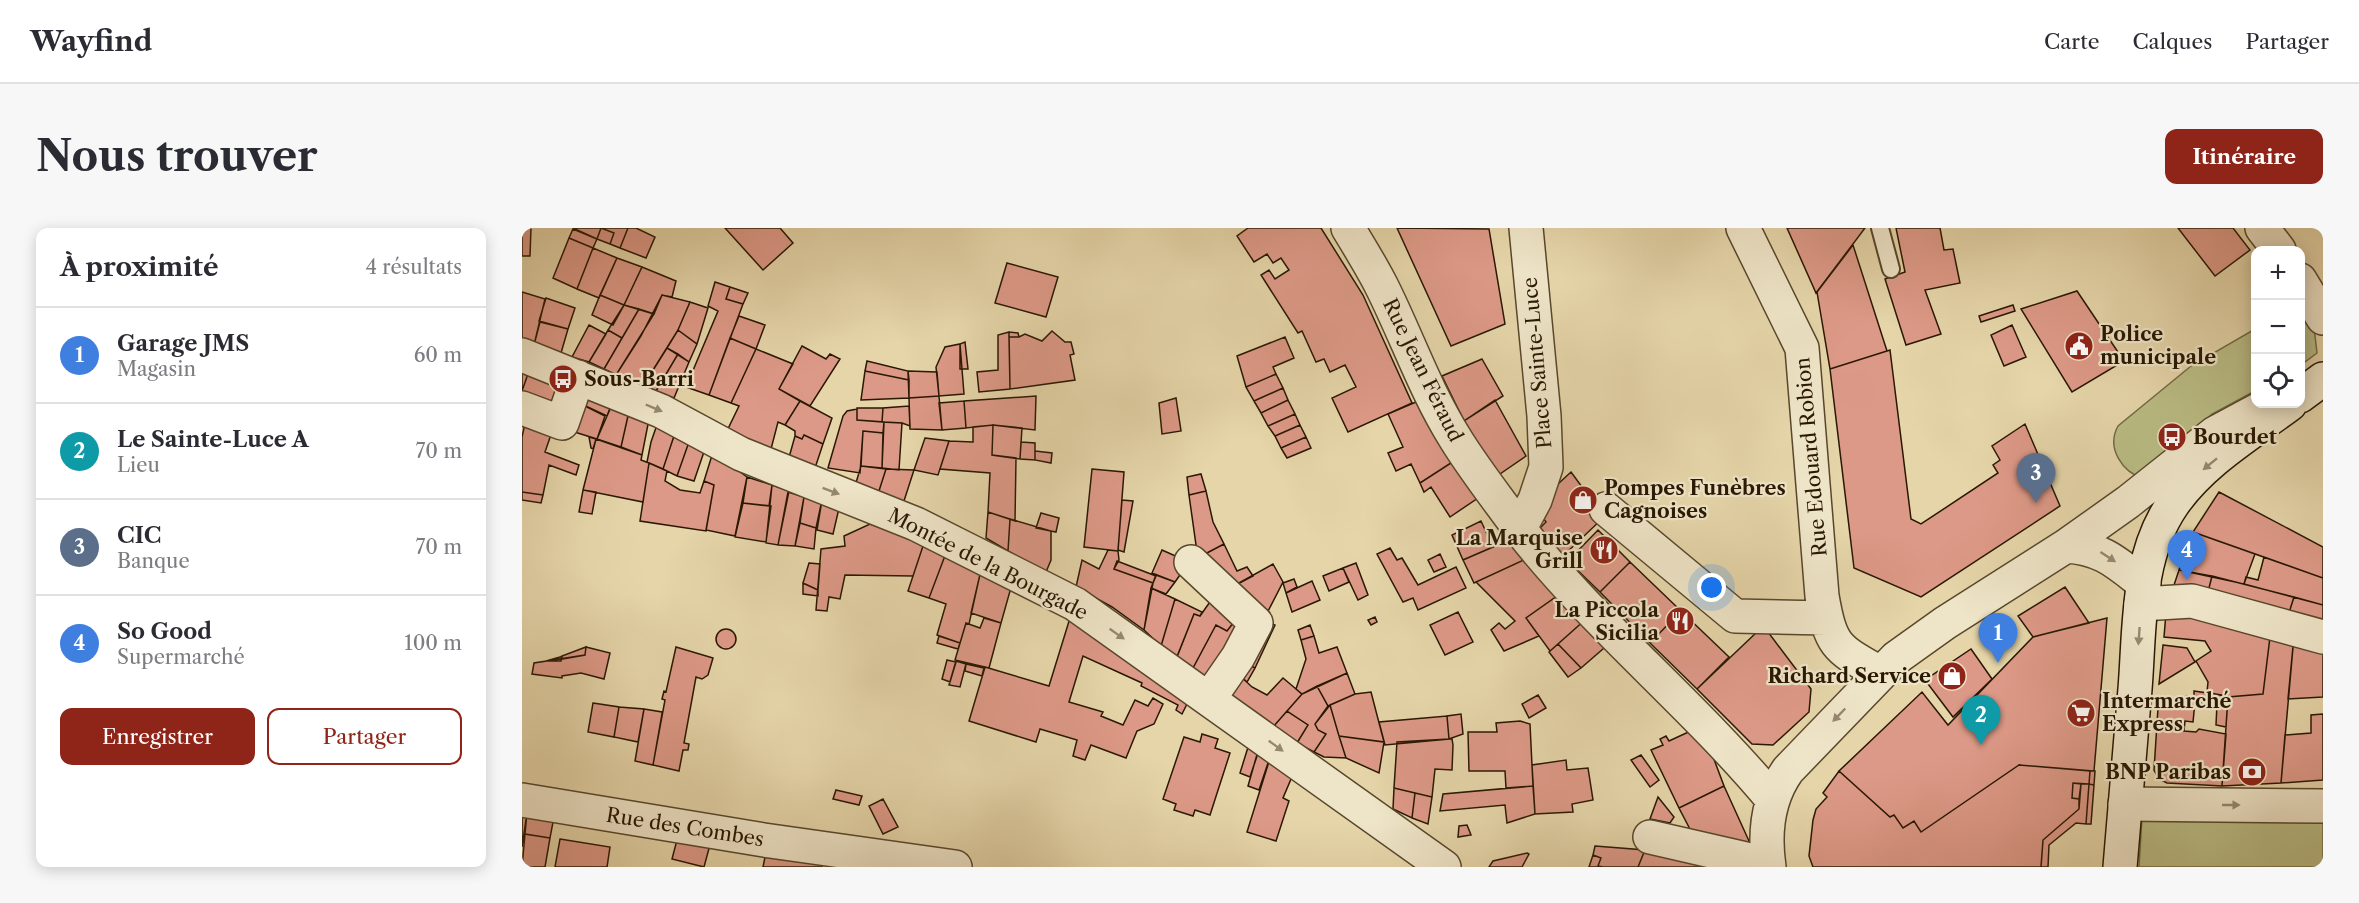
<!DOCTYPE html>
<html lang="fr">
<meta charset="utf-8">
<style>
body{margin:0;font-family:"Libre Caslon Text",serif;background:#f7f7f7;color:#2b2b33}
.controls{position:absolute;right:18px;top:18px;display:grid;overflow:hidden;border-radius:12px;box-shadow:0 3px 15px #0003}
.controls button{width:54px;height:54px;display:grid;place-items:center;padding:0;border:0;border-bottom:2px solid #e1e1e2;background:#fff;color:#2b2b33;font:30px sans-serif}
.you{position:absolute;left:1190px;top:360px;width:21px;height:21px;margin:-15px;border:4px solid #fff;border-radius:50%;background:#1a73e8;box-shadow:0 0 0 9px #1a73e833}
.badge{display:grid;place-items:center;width:39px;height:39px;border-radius:50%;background:#8f2418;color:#fff;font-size:20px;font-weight:700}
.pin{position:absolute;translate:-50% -50px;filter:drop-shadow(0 2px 3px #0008)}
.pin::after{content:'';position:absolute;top:32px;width:21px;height:18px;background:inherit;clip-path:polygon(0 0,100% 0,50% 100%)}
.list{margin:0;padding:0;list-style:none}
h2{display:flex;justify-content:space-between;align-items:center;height:78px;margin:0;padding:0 24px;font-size:26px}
h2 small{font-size:20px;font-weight:400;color:#7c7c81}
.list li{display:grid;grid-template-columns:39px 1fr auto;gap:18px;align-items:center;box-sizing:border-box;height:96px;padding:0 24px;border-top:2px solid #e1e1e2}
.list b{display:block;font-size:22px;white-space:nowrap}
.list p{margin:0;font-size:20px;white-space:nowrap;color:#7c7c81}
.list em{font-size:20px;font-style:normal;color:#7c7c81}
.actions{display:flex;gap:12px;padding:18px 24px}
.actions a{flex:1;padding:14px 0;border:2px solid #8f2418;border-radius:12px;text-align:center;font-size:21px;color:#8f2418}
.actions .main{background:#8f2418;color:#fff}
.icon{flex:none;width:33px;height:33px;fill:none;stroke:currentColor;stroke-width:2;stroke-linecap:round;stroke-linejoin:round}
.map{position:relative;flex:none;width:1801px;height:639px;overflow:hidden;border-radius:12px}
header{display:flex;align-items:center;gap:36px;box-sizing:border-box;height:84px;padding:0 30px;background:#fff;border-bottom:2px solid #e1e1e2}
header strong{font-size:28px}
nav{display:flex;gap:33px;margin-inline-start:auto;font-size:21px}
.intro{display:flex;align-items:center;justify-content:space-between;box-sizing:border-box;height:144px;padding:0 36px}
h1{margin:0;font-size:42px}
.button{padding:15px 27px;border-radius:12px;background:#8f2418;color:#fff;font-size:21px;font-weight:700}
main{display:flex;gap:36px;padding:0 36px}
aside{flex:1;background:#fff;border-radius:12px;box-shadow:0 3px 15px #0003}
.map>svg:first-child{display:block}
.green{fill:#babc84;stroke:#726a44;stroke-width:1.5}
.building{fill:#dd9987;stroke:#291803;stroke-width:1.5}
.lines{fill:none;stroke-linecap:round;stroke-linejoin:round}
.lane-casing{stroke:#58472c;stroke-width:20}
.street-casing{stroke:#58472c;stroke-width:36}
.secondary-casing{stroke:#291803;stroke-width:36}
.lane{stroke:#eee4c7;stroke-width:16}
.street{stroke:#eee4c7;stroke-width:33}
.secondary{stroke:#eee4c7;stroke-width:33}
.oneway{fill:#95886f}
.labels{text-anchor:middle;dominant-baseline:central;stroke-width:4.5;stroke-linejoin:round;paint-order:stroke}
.poi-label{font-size:20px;font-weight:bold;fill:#291803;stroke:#eee4c7;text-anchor:start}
.street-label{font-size:20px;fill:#291803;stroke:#eee4c7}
</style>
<header>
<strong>Wayfind</strong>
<nav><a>Carte</a><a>Calques</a><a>Partager</a></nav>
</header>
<div class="intro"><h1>Nous trouver</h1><a class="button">Itinéraire</a></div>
<main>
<aside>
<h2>À proximité<small>4 résultats</small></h2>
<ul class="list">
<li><span class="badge" style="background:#3f7fe0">1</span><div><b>Garage JMS</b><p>Magasin</p></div><em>60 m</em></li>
<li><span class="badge" style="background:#0f9aa8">2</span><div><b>Le Sainte-Luce A</b><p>Lieu</p></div><em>70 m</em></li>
<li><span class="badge" style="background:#5c6f8a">3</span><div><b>CIC</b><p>Banque</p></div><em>70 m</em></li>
<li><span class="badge" style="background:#3f7fe0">4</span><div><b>So Good</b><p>Supermarché</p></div><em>100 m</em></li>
</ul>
<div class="actions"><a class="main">Enregistrer</a><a>Partager</a></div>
</aside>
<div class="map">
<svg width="1801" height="639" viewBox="0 0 1801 639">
<rect width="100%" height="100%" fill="#e5d5a9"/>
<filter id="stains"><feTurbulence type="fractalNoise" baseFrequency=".00333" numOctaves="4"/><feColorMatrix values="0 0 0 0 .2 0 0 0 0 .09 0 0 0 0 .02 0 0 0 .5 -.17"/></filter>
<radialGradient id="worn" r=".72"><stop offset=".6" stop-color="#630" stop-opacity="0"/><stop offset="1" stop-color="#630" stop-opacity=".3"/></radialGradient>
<path class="green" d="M1778,83L1791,91L1795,125L1779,137Z
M1733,101V163L1690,186L1622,251C1600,244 1584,220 1596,198L1669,138Z
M1620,589L1801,593V639H1617Z"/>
<path class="building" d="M0,0H9L8,28H0Z
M51,0H79L75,11Z
M79,0L92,5L88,16L75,11Z
M79,0H106L98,20L88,16L92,5Z
M106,0H114L133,9L124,30L98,20Z
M203,0H258L271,15L241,42Z
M726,0H799L841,67L890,175L826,204L810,170L834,159L823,137L808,144L802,131L794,134L780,103L776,105L739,47L747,42L753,51L767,42L759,30L751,35L745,26L732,34L715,8Z
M875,0L967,1L983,96L929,118Z
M1265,0H1343L1294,65Z
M1374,0H1418L1422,22L1431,21L1438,55L1403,62L1419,106L1384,117L1363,51L1383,44Z
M1656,0H1711L1728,22L1693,48Z
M51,1L75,11L71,20L47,10Z
M47,10L71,20L55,61L31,50Z
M1331,17L1365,123L1308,141L1295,64Z
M71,20L95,30L77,70L55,61Z
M95,30L120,39L102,77L78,67Z
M485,35L536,49L524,89L473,75Z
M120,39L154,53L150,69L140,67L132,86L102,77Z
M193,54L208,59L204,71L221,76L187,167L164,159L196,83L186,78Z
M208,59L226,65L221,76L204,71Z
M1555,63L1602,133L1550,164L1499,81Z
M0,64L23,71L12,117L0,113Z
M78,67L102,77L91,97L70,87Z
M140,67L168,74L156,102L121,158L94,147L119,108Z
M24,70L53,80L46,101L17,93Z
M168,74L186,80L175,116L156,102Z
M102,77L117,81L100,110L86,102Z
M1491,77L1493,83L1459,94L1457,88Z
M117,81L132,86L94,147L82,141Z
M217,88L243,97L234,121L208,110Z
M18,94L46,101L39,125L12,117Z
M67,97L84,106L67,134L50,129Z
M1490,97L1504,129L1482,138L1469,107Z
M86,102L100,110L82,141L67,134Z
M156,102L175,116L167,134L145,120Z
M530,103L543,114H549L552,126L548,127L553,152L488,161L487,109H497L503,106L520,113Z
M487,104L488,161L457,164L455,144L476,142V107Z
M487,104L496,105L497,109H487Z
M763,109L772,130L751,139L754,146L724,159L715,128Z
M208,110L234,121L209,175L187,167Z
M443,114L446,141H438V116Z
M438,116L442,166L417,168L414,139L423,119Z
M280,118L304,131L308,126L318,131L288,178L257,161Z
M145,120L156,126L134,163L121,158Z
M234,121L271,136L257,161L278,173L263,197L256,194L248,225L204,205L217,178L209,175Z
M1368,122L1389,291L1399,296L1476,245L1471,237L1478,232L1470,218L1503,196L1538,278L1399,369L1332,340L1308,141Z
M156,126L167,134L152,170L134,163Z
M960,131L981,168L942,193L920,148Z
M345,133L386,143L387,152L343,143Z
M0,141L7,143L0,163Z
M7,143L42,153L29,182L0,172V163Z
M343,143L387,152V170L339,172Z
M386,143L415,144L417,168L387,170Z
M754,146L761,160L732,173L724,159Z
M61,158L91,172L85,188L55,174Z
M761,160L766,172L739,185L732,173Z
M417,168L420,202L388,201L387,170Z
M514,168L513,202L471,197L444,200L442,173Z
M654,170L659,203L640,206L637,175Z
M92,172L108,179L99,219L75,211Z
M766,172L773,186L746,198L739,185Z
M973,172L1004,228L975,248L942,193Z
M278,173L310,190L301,216L282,207L280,211L273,208V203L263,197Z
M442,173L444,200L420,202L417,175Z
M55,174L83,188L75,211L46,202Z
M894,174L932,233L898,255L889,236L874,243L866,225L881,219L866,186Z
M387,178L388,198L380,195L360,194L361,180Z
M108,179L128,186L120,227L99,219Z
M335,180H361L360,194L335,192Z
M335,181V192L362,194L361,205L341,203L338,245L306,240L321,188L325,183Z
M5,186L33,195L23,224L57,237L54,247L27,237L21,267L0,264V209Z
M773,186L778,197L753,208L746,198Z
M137,191L154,202L141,241L125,234L129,214Z
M362,194L380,195L377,242L360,240Z
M471,197L470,227L494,230L493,293L466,284L468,245L418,241L427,213L451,214V199Z
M471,197L500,200L498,231L470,227Z
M778,197L784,209L759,220L753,208Z
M154,202L168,211L155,248L141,241Z
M341,203L361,205L360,240L339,238Z
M282,207L301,216L293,240L266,233L273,208L280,211Z
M67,209L74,211L71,221L69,220Z
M784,209L789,220L765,230L759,220Z
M403,210L427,213L416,247L392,242Z
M74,211L120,227L119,232L127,235L121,274L61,262Z
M168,211L184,218L172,253L155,248Z
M499,214L513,215V232L498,231Z
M513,223L530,225L529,235L513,232Z
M191,224L225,249L213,308L184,302L192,257L182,253Z
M932,233L956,270L928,289L909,259L902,264L898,255Z
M127,235L145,243L143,253L158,262L178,265L182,253L192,257L184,303L118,293Z
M339,238L364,241L356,266L333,258Z
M364,241L392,242L381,276L356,266Z
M570,241L602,244L596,323L562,319Z
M1049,244L1082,289L1041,328L1018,300L1024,294L1021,290L1036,256Z
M679,246L684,263L667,267L665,249Z
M225,249L250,257L247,278L221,275Z
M250,257L267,263L256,317L244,315Z
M61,262L74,264L70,286L57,284Z
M684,263L691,294L702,316L683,326L675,324L667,267Z
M0,264L21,267L19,275L0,272Z
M266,264L282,269L273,318L256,317Z
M1697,264L1801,319V350L1671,304Z
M282,269L300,272L294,300L278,295Z
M300,272L318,276L311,306L295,302Z
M600,272L611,273L602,324L596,322Z
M221,275L249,278L244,314L213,309Z
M466,284L488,291L486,323L464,310Z
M519,285L537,290L534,304L514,300Z
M488,291L529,303V332L524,344L486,323Z
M959,293L971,319L941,332L930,307Z
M278,295L294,300L292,321L273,318Z
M348,296L402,315L391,348L323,347L318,371L307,369L305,383L294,382L299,321L323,318L322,308Z
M1076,302L1108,334L1078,364L1046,333Z
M1671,304L1733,326L1722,356L1657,342Z
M987,312L1004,331L952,355L941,332Z
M402,315L424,325L407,370L386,363Z
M702,316L715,343L725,339L731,348L708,360L683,326Z
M868,320L875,332L880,330L896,357L934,339L944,360L896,382L891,370L881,374L855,326Z
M586,322L596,323L597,332L592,341L631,355L622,402L590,379L554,359L560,332L577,341Z
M640,322L667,334L653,354L630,345Z
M424,325L459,342L447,396L444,395L438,415L415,407L424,376L407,370Z
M918,326L924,339L912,344L906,332Z
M1742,329L1801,350V377L1722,356L1724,349L1736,352Z
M1004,331L1038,366L1004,390L1017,408L982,423L969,402L977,395L983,401L993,393L954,354Z
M595,333L634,348L631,355L592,341Z
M1108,334L1159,383L1128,415L1078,364Z
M287,335L298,336L296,362L281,355Z
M834,335L846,367L836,372L821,340Z
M751,336L761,354L740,395L708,360Z
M821,340L827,354L807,363L801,348Z
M459,342L490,356L479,395L449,385Z
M1657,342L1690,348L1684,372L1648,369Z
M634,347L653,354L644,366L629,360Z
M1690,348L1772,369L1765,391L1684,372Z
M772,351L775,359L764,365L761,355Z
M790,353L798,372L770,384L764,365Z
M281,355L296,362V368L281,366Z
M1543,359L1567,395L1511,409L1496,388Z
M629,360L653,371L639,418L622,402Z
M1038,366L1064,391L1028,423L1004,390Z
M1772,369L1801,377V400L1765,391Z
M653,371L680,384L678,388L672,386L654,431L639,418Z
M690,371L718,386L705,403L694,397L671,440L655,429L672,386L678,388Z
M1159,383L1207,429L1175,461L1128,415Z
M1671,383L1748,409L1741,466L1706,469L1685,464L1686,454L1674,433L1689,423L1683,413L1642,409L1644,385Z
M936,384L951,414L923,427L908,397Z
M718,386L710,427L685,450L670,442L694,397L705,403Z
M853,389L855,394L849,397L846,392Z
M462,390L479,395L467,440L433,432L444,395L458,400Z
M548,390L668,470L660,486L654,482L656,477L619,458L620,455L561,428L547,474L581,484L579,488L601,497L613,472L626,478L631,470L641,476L632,496L615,503L604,530L569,517L563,532L551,528L555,512L518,501L514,514L447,493L463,439L527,458Z
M1585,390L1572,543L1497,537L1399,604L1392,593L1381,600L1372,587L1368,589L1317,543L1400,464L1426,497L1511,409Z
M1064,391L1089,414L1059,440L1036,416Z
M742,392L753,397L733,440L721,434Z
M788,397L792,408L779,412L776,402Z
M194 411a10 10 0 1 1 20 0a10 10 0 1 1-20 0Z
M1236,403L1246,404L1289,461L1287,484L1251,517L1230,516L1175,461Z
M417,408L438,415L436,421L415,415Z
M792,408L797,425L815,419L825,445L780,466L774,461L784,431L779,412Z
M1772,408L1759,555L1700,558L1706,469L1741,466L1748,409Z
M1772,408L1801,415V469L1766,471Z
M1036,416L1059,440L1046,449L1027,424Z
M1641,417L1665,420L1673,434L1637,456Z
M64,419L63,427L40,431V428Z
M64,419L88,425L82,451L59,445L40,448V450L10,446L12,435L63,427Z
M154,419L191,430L186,447L180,451L174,449L162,515L167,516L166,522H161L157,543L131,537L143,472L140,471L142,463L144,464Z
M1449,421L1470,451L1431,489L1403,452Z
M40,428L39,433H24L38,429Z
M425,432L434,434L428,454L420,451Z
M434,433L444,436L438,459L427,457Z
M721,434L733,440L725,454L715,445Z
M444,436L462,440L460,448L443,443Z
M715,445L730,459L745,467L761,450L780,466L751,499L698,460Z
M825,445L833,466L806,478L795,458Z
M795,458L806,478L793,496L796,502L804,506L792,524L775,515L786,497L765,483L780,466Z
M1672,463L1706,468L1704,499L1694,497L1695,476L1673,474L1671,494L1663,493L1662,503L1674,504L1677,501L1704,506L1700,558L1645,555L1637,551L1632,542L1636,480L1665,468L1672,469Z
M849,464L862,514L817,508L808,477L833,466Z
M1016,467L1024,480L1007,490L1000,476Z
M71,475L97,479L92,509L66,504Z
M808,477L817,508L824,530L802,529L792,524L804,506L796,502L793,496Z
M97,479L122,481L116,514L92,509Z
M122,481L140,484V486L131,537L113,533Z
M765,483L786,497L775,515L751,499Z
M939,486L941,506L927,511L925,488Z
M1801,486V552L1759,555L1763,507L1789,505V487Z
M925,488L927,511L863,517L857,494Z
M998,493L1008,496L1011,558L984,560L983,543H947L946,504H975L974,495Z
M1173,501L1190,526L1202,558L1157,580L1129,522L1141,517L1138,511L1144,508L1147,513Z
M680,506L696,511L693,520L708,525L688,587L673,582L671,588L652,582L654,576L641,571L662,509L678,514Z
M817,508L862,514L857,545L824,530Z
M927,511H930L931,517L930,542L913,541L910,569L872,560L875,514Z
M727,516L737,522L728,549L718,545Z
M736,523L748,529L737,562L726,558Z
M749,527L772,544L761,570L767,573L754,613L725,604Z
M1119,527L1137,552L1128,559L1109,532Z
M1044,532L1045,542L1066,540L1071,572L1050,576L1051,584L1013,586L1010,537Z
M1497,537L1568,543L1567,556L1551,555L1550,570L1557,571V581L1521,612L1519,639H1291L1287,628L1291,592L1294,581L1305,569L1301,565L1317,543L1368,589L1372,587L1381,600L1392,593L1399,604Z
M1568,543H1573L1572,557L1567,556Z
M1551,555L1559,556L1557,571L1550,570Z
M1559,556H1567L1564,596L1554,595L1527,617L1526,639H1519L1521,612L1557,581Z
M1567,556L1572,557L1569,596H1564Z
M1011,558L1013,586L985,595L983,577L918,583L921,566Z
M1202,558L1227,613L1209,620L1171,607L1157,580Z
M872,560L893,565L890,590L871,581Z
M314,562L340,568L337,577L311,571Z
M893,565L910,569L906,596L890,590Z
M1136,569L1152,589L1148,595L1128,591Z
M361,571L376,599L361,606L347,578Z
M0,584L5,585L0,619Z
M5,585L32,589L28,610L3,606Z
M945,597L949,607L936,609L937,598Z
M3,606L28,610L23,639H0Z
M156,608L189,613L182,639L150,631Z
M38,611L88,619L85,639H33Z
M1073,618L1123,622L1116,639H1081L1076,638L1079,630L1071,627Z
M1123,622L1193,639H1116Z
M244,624L301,629L300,639H241Z
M1005,625L1007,626L1000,639H967L971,633Z
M1071,627L1079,630L1076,638L1081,639H1067Z"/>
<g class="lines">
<g class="lane-casing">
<path id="lane" d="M1358,0L1369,41"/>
</g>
<g class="street-casing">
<path id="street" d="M826,0C838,20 850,39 860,59C885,109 903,162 933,210C952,241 975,270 996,299C1072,397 1171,476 1250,571
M1221,0L1280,120L1300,368C1309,419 1314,420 1358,445
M1740,0L1757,22
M1778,52L1801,90
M0,127L139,183L219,226L394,296L553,376L922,639
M0,180L40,195L56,149
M1084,281L1213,388L1304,390
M998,300L1013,272L1024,239L1022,188L1004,0
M1544,318C1580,320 1595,335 1622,356
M669,334L734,395L716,429L687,471
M1619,376L1670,373L1801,409
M0,572L242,612L433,639
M1603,576L1801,578
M1128,609L1246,636
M1247,639C1242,605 1246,570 1266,542L1374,430L1423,395L1544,318L1606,274L1693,205L1747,176"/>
</g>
<g class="secondary-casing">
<path id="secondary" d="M1778,168L1801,151
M1598,639C1603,580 1608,521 1613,461C1618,400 1614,329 1651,276C1680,234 1728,206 1768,176"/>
</g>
<use href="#lane" class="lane"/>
<use href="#street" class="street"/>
<use href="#secondary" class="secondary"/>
</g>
<defs><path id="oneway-solid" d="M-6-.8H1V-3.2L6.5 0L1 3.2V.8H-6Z" transform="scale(1.5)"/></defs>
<g class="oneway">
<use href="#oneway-solid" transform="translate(132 180) rotate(23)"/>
<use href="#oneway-solid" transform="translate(1688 236) rotate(141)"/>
<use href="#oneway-solid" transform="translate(309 263) rotate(21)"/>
<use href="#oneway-solid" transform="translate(1586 329) rotate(33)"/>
<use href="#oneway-solid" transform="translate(595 406) rotate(35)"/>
<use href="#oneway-solid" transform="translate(1617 408) rotate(94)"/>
<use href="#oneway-solid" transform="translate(1317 487) rotate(134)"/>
<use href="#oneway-solid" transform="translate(754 518) rotate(36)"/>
<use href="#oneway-solid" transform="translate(1709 577)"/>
</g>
<defs>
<g id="civic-disc" transform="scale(1.5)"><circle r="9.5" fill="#8f2418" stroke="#eee4c7"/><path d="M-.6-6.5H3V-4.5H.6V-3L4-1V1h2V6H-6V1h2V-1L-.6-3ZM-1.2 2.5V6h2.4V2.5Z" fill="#fff"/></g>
<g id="bus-disc" transform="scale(1.5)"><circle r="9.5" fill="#8f2418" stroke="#eee4c7"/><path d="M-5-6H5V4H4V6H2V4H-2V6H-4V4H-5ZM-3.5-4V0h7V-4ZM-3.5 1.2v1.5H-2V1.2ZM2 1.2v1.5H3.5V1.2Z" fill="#fff"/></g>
<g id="shop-disc" transform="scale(1.5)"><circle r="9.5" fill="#8f2418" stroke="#eee4c7"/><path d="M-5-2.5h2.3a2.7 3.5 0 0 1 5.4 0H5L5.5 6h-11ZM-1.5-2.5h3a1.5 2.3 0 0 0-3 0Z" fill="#fff"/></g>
<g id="restaurant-disc" transform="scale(1.5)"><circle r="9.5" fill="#8f2418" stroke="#eee4c7"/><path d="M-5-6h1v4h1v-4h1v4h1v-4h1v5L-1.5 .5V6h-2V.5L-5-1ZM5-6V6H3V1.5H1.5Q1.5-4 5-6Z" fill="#fff"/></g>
<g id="supermarket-disc" transform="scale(1.5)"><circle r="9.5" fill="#8f2418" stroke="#eee4c7"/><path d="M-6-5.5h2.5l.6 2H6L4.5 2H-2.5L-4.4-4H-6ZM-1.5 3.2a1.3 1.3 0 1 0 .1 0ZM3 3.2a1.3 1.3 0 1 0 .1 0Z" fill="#fff"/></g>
<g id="bank-disc" transform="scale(1.5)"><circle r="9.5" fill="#8f2418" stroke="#eee4c7"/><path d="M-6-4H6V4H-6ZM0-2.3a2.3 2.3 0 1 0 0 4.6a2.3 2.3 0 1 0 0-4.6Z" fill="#fff"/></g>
</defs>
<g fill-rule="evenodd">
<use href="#civic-disc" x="1557" y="118"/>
<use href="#bus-disc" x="41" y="151"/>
<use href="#bus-disc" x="1650" y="209"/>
<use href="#shop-disc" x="1061" y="272"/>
<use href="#restaurant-disc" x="1082" y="322"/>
<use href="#restaurant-disc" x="1158" y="393"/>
<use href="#shop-disc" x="1430" y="448"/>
<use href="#supermarket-disc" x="1559" y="485"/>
<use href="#bank-disc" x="1730" y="544"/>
</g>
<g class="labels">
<g class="poi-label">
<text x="1578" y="106">Police<tspan x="1578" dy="23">municipale</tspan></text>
<text x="62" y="151">Sous-Barri</text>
<text x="1671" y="209">Bourdet</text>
<text x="1082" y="260">Pompes Funèbres<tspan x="1082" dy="23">Cagnoises</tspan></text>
<text x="1061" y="310" text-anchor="end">La Marquise<tspan x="1061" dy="23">Grill</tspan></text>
<text x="1137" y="382" text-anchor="end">La Piccola<tspan x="1137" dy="23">Sicilia</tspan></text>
<text x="1409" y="448" text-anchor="end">Richard Service</text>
<text x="1580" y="473">Intermarché<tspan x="1580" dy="23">Express</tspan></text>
<text x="1709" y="544" text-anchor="end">BNP Paribas</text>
</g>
<g class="street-label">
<text transform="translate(1015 135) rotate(-95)">Place Sainte-Luce</text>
<text transform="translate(901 142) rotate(64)">Rue Jean Féraud</text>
<text transform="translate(1289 229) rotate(-95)">Rue Edouard Robion</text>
<text transform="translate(466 336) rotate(27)">Montée de la Bourgade</text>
<text transform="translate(163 599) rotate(9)">Rue des Combes</text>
</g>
</g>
<rect width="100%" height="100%" filter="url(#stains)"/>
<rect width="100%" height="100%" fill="url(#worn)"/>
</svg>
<div class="controls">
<button>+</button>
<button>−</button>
<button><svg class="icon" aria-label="locate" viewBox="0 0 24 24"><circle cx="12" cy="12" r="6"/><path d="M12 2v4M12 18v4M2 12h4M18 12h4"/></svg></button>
</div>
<div class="you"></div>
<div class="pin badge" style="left:1476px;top:435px;background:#3f7fe0">1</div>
<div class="pin badge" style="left:1459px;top:517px;background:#0f9aa8">2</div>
<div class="pin badge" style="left:1514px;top:275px;background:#5c6f8a">3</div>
<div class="pin badge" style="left:1665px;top:352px;background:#3f7fe0">4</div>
</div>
</main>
